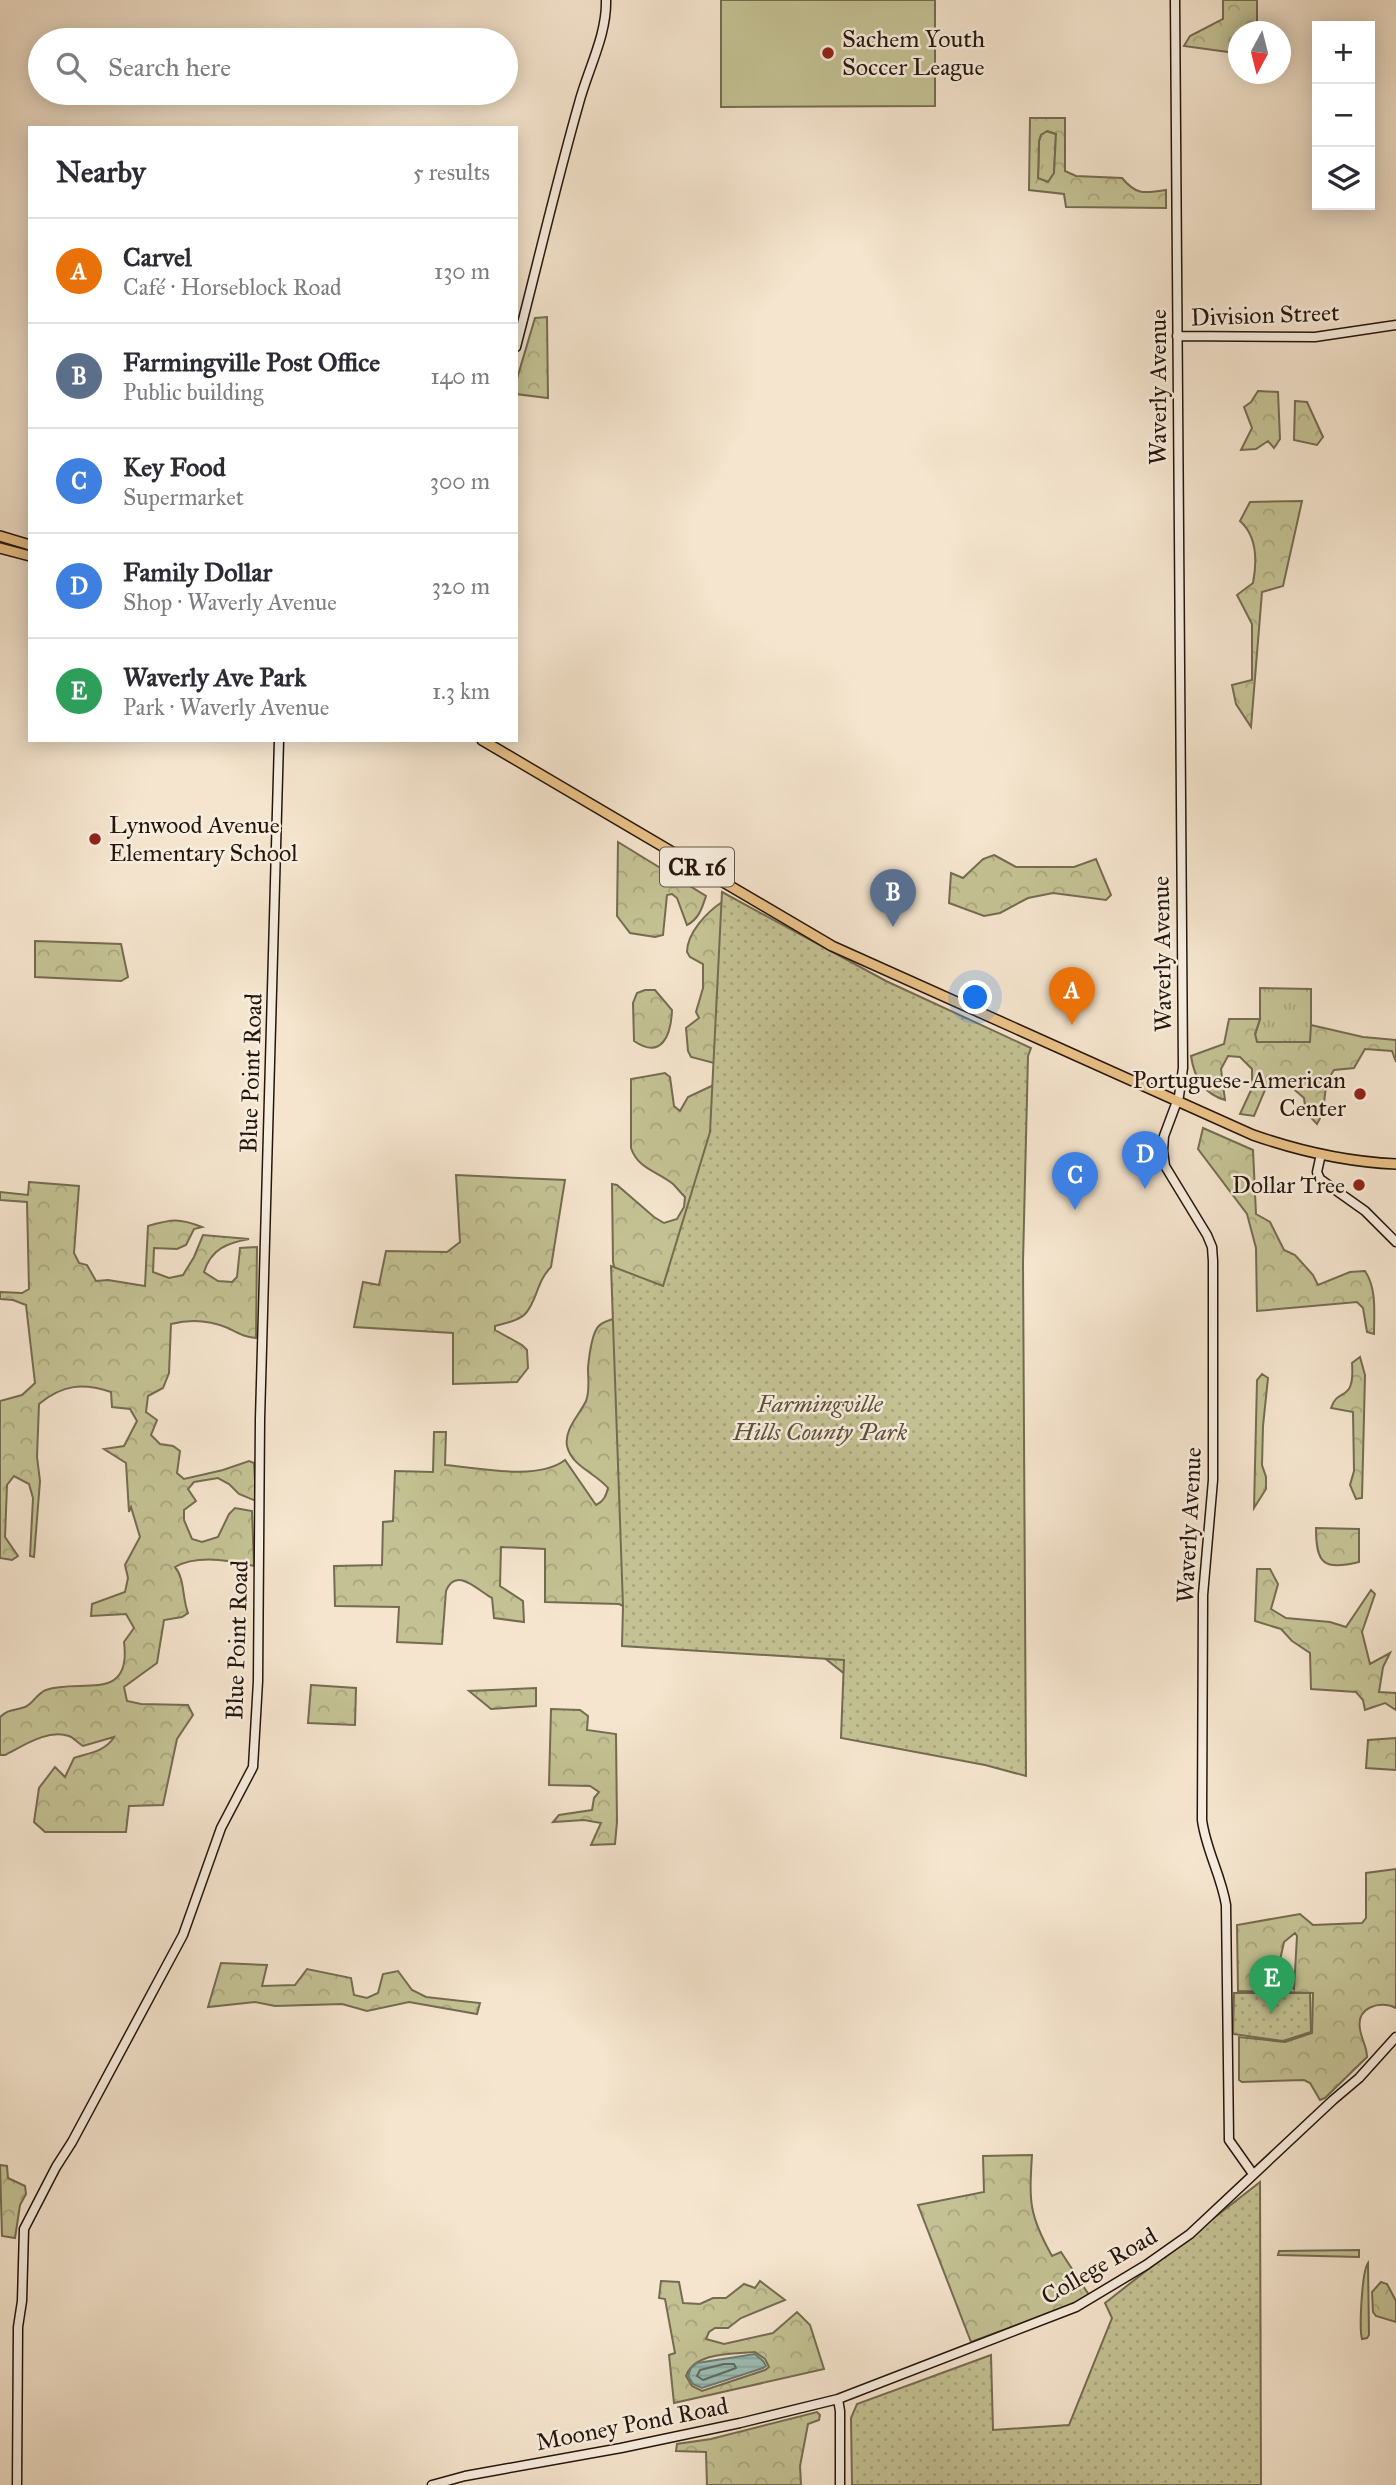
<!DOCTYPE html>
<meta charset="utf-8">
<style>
body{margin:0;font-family:"IM FELL Great Primer",serif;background:#f2f2f3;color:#2b2b33}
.controls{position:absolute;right:21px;top:21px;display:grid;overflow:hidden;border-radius:0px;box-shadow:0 4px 18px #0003}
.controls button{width:63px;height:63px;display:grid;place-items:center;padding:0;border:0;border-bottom:2px solid #e1e1e2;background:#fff;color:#2b2b33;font:35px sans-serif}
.compass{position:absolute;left:1228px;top:21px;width:63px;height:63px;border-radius:50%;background:#fff;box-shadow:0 4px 18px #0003;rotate:187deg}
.you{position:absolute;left:976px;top:998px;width:24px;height:24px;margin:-18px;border:5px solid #fff;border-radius:50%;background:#1a73e8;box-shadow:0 0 0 10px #1a73e833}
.badge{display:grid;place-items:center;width:46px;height:46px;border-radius:50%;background:#2563eb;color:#fff;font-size:23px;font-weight:700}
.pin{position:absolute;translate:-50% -58px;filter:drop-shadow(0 2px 4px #0008)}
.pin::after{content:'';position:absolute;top:37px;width:24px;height:21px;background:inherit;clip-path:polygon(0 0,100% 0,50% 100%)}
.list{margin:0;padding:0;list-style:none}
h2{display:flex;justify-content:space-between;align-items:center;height:91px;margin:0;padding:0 28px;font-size:30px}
h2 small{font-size:23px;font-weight:400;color:#7c7c81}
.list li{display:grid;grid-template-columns:46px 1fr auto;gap:21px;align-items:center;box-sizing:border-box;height:105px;padding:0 28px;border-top:2px solid #e1e1e2}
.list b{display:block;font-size:26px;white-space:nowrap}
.list p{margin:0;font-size:23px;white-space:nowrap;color:#7c7c81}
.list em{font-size:23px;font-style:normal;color:#7c7c81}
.icon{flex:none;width:38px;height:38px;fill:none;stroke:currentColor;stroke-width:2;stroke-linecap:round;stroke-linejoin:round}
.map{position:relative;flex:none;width:1396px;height:2485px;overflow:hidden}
.search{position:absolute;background:#fff;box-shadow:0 4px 18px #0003;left:28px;top:28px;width:490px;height:77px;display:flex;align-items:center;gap:18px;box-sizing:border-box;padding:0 24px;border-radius:38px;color:#7c7c81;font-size:26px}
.panel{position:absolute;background:#fff;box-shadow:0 4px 18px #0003;left:28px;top:126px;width:490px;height:616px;border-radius:0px}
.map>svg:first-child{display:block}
.grass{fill:url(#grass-tufts);stroke:#746c50;stroke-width:2}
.forest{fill:url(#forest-crowns);stroke:#746c50;stroke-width:2;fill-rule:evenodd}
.park{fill:url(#park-dots);stroke:#746c50;stroke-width:2}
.garden{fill:#c4c294;stroke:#746c50;stroke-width:2}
.water{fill:url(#water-rules);stroke:#6c7b72;stroke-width:2}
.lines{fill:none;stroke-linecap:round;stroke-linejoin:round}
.shore{stroke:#606a61;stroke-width:2}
.secondary-casing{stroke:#25160c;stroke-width:11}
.primary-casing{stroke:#25160c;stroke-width:12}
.secondary{stroke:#f8eedf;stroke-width:8}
.primary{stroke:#eac287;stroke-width:9}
.poi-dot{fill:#8f2418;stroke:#f8eedf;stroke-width:2.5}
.labels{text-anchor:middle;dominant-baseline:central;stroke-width:5;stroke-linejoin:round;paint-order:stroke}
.shield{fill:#f8eedf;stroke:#64574b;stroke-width:2}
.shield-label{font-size:23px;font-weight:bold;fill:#25160c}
.poi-label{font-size:24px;fill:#25160c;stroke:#f8eedf;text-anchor:start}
.street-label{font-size:24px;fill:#25160c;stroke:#f8eedf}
.park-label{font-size:24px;font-style:italic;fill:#5d523c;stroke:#f8eedf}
</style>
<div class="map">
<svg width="1396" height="2485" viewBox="0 0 1396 2485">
<defs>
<pattern id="grass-tufts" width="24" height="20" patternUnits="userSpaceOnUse" patternTransform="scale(1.75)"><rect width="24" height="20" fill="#c4c294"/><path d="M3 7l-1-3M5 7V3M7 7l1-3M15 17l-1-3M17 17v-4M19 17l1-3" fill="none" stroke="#a8a67e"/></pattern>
<pattern id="forest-crowns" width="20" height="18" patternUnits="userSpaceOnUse" patternTransform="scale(1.75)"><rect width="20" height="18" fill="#c4c294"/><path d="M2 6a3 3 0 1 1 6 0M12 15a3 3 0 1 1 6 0" fill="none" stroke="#a8a67e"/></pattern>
<pattern id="park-dots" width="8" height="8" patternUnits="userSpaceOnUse" patternTransform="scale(1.75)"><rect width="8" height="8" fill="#c4c294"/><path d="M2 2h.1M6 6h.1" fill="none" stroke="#a8a67e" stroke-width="1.8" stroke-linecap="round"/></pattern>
<pattern id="water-rules" width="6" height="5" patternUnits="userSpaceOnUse" patternTransform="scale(1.75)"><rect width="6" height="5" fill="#9cbfb6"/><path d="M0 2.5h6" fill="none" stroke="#86a39b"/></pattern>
</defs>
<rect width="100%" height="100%" fill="#f5e5ce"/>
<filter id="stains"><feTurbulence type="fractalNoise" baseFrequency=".00286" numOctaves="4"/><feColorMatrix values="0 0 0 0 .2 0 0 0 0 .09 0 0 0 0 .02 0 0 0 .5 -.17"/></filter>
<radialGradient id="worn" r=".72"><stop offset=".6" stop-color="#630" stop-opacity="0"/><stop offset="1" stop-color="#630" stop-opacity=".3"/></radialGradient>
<path class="grass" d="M1046,131L1056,134L1054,173L1049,182L1038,179L1039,141L1041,135Z
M1260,988L1311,989V1042H1257L1255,1035L1260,1019Z"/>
<path class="forest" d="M1223,0H1257V31L1238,32V61L1228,52L1184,46L1190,36L1223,19Z
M1030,118H1065V171L1076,176L1122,178C1137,196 1145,193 1166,190V208L1066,207L1064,194L1029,190ZM1047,131L1056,134L1054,173L1048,182L1038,178L1039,141L1041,135Z
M547,317L548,398L516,394V382L535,318Z
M1258,391L1278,392L1280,439L1274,448L1268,441L1256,449L1241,450L1252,428L1244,407L1251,402Z
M1295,401L1307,402L1323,437L1317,445L1294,440Z
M1302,501L1283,586L1262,592L1251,727L1236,704L1232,685L1252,680V624L1237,595L1253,583C1257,562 1257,536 1240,521L1250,502Z
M618,842L706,896C702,908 699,919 687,925L677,898L672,894L667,895L663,935L655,937L630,933L617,916Z
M994,855L1016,867H1074L1096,859L1111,895L1106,900L1053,893L1028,898L1000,913L984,916L949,903L951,873L963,878L983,859Z
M722,902L807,947L846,1675L822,1656L625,1607L619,1604L545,1602V1549L501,1547L500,1586L523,1601L524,1622L494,1618L492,1598C477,1590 456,1566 446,1591L442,1644L397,1642L399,1607L335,1606L334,1566L382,1565L383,1522L393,1521L395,1471L433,1472L434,1432H446L445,1465C478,1468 538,1481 565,1460L596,1505C604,1501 606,1496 608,1488C596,1473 572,1467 567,1446C564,1429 580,1414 586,1401C590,1391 588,1379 588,1368C589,1357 591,1340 596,1330C599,1323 607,1321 613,1319L616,1275L613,1262L612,1184L617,1185L654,1217L664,1223L677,1219L684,1207L685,1197C681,1193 677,1188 673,1184C657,1171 638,1169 631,1148V1079L665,1073L670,1077L674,1106L680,1111L688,1097L718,1083V1064L691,1057L688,1051L686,1028L699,1018L696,1012L703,988V964L690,957L687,952C687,933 707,912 722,902Z
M35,941L121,944L128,977L121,981L35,977Z
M645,990H655L672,1010C671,1035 662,1060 634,1041L633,1003L637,993Z
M1229,1019H1260L1255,1034L1257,1042H1310L1311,1025L1363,1037L1396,1040V1062L1392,1051L1365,1049L1354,1068L1334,1070C1320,1088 1329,1105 1317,1124L1306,1112L1304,1098L1280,1077L1270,1078L1254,1116L1240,1114L1252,1088V1069L1240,1057L1228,1056L1221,1069L1225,1100C1204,1094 1194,1077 1191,1056L1224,1044Z
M1203,1128L1253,1150L1256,1214L1270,1222L1284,1250L1295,1255L1313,1275L1318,1285L1350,1272L1365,1271C1377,1289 1374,1313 1374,1334L1367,1332L1363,1308L1357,1302L1257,1311L1256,1248L1247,1214L1198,1149Z
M456,1175L565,1180L551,1267C537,1281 537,1300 526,1313C519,1321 505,1323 495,1326V1330L522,1345L527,1350L528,1368L517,1382L453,1384V1333L354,1327L363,1282L379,1285L386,1251L447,1252L460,1242Z
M29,1182L79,1186L74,1253L79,1263L87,1265L96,1281L108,1280L145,1286L148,1226C172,1219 179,1218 202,1227L194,1229L186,1245L177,1249L154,1248L153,1272L169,1278L183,1275L194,1257L203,1235L249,1239C227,1243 211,1249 204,1272L218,1281L232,1282L237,1277L240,1248L257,1247L256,1338C244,1337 238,1333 228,1328C209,1320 190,1319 171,1324L169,1373L163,1388L148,1396L146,1412L157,1420L151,1435L160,1444L173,1446L180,1451L177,1473L184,1479L223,1470L249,1461L254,1463L256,1501L239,1494L229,1484L218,1478L194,1482L188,1489L196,1501L184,1510V1520L192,1539L202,1542L218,1537L229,1514L235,1508L252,1511L254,1566C230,1560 197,1554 175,1567C185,1579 182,1598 188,1613L182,1617L164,1620L157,1663L124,1687L127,1701L141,1704L188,1705L193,1715L177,1739L163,1805L129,1806L126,1832H45L34,1822L39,1788L55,1767L65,1777L74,1758C89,1753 106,1751 114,1737L83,1746C78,1743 74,1738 69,1736C47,1729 23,1746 5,1755H0V1717C10,1708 14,1711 25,1707C33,1704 37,1693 46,1690C80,1678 132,1704 124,1642L134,1628L126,1614L91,1616L92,1604L125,1592L128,1578L125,1565L140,1537L131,1507L129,1512L126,1463L104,1449L124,1446L137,1421L130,1409L112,1407L111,1392C83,1383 63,1384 39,1404L37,1457L40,1481L34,1557L30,1556L33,1498L29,1484L14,1476L7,1485L5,1537L18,1556L12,1560L0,1558V1401L22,1395L35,1383L26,1305L13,1300L0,1299V1292L22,1293L29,1289L27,1202L0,1200V1192L28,1195Z
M1360,1357L1365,1375L1362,1498L1356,1499L1350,1485L1354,1471L1353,1412L1331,1408C1338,1386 1355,1404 1352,1363Z
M1262,1374L1268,1378L1263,1426L1262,1465L1266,1477V1489L1254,1508L1257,1380Z
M1316,1528L1359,1529V1562C1324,1570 1316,1565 1316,1528Z
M1257,1569H1270L1278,1584L1271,1609L1286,1618L1330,1622L1346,1627L1371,1590L1375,1594L1362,1632L1370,1664L1390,1653L1383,1667L1379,1692L1396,1693V1710L1385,1703L1365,1710L1363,1700L1356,1692L1311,1689L1310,1653L1292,1641L1281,1629L1255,1621Z
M311,1685L356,1688L355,1725L308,1723Z
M536,1688V1706L491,1709L469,1691Z
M551,1709L580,1710L588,1716L587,1730L616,1734L617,1822L615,1844L591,1845L601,1823L584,1820L553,1822L559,1815L592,1810L594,1798L599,1792L590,1786L549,1785Z
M1396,1738V1770L1366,1768L1368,1740Z
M1396,1869V2008C1380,2000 1356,2007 1360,2029C1361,2039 1367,2046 1367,2057L1325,2098L1320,2100L1310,2083L1304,2080L1242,2082L1239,2080V2037L1285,2042L1312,2033L1313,1993L1238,1991L1237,1925L1300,1914L1313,1925L1362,1923L1366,1918V1873ZM1295,1933L1297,1936L1294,1989L1280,1975L1278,1969L1284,1942Z
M221,1963L267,1965L262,1986L295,1985L307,1969L351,1978L354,1995L367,1998L378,1993L383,1974L398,1971L412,1990L426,1997L480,2003L477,2014L409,2002L367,2011L342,2004L275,2006L255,2002L208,2007Z
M1032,2155C1029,2202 1029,2215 1052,2256L1061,2252L1089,2295L1067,2307L971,2342L918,2205L984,2192L983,2156Z
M0,2165L7,2166L8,2178L25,2186L26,2194L20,2205L15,2238L2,2236Z
M1359,2250V2257L1278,2255L1279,2251Z
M1368,2263L1369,2335L1367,2338L1362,2339C1359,2328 1362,2271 1368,2263Z
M661,2281L679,2282L683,2303L700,2304L713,2298H726L744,2284L755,2288L760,2281L785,2300L741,2318L728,2328H715L709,2332L706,2339L724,2344L773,2333L797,2312L810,2325L824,2369L674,2403L669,2355L675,2353L665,2299L659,2298ZM755,2352L765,2359L769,2367L765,2370L702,2391L692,2386L686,2376C694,2352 733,2354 755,2352Z
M1381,2282L1387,2284L1396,2301V2322L1376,2316L1373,2312L1372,2292Z
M817,2412L820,2415L819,2420L808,2424L800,2466L801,2485H707L706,2452L676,2451L677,2444L711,2439Z"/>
<path class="park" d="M722,892L886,981L1031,1048L1028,1056L1023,1262L1026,1776L985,1765L841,1738L844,1660L622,1646L623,1606L611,1266L663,1286L710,1132Z
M1234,1993H1310L1311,2032L1283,2041L1233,2034Z
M1260,2182L1261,2485H852L851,2418L857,2404L991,2355L993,2430L1069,2425L1112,2318L1105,2303Z"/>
<path class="garden" d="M721,0H935V106L721,107Z"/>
<path class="water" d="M755,2354L763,2361L766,2366L763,2368L702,2388L693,2384L688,2376L691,2368L697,2363Z"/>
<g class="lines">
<path class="shore" d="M724,2364H734L736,2368L703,2380L697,2376L700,2370Z"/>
<g class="secondary-casing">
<path id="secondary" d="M1175,0L1183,1068L1179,1096L1164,1136L1163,1151L1165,1166L1207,1235L1212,1247L1213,1261V1480L1203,1595L1202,1820C1206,1850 1221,1875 1226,1905L1229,2140L1253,2174
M1177,336L1315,337L1396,325
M516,347C537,266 556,184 579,103C588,69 607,35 606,0
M1321,1154L1317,1172L1320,1179L1365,1211L1396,1242
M838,2399L840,2411V2485
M17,2485L18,2327L22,2301L24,2229L56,2167L72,2142L183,1935L221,1828L253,1767L258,1681L260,1419L279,740
M432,2485L465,2476L621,2448L740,2423L838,2399L1076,2307L1146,2265L1190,2234L1333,2100L1359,2078L1396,2037"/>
</g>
<g class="primary-casing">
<path id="primary" d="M0,536L30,545
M0,548L30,556
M482,740L832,946L1253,1135C1299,1151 1347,1162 1396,1164"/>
</g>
<use href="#secondary" class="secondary"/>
<use href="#primary" class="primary"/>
</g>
<g class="poi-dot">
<circle cx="828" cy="53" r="7"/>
<circle cx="95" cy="839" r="7"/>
<circle cx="1360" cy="1094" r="7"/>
<circle cx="1359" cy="1185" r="7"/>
</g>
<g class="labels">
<rect class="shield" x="660" y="847.5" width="74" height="39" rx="5"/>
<g class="shield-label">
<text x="697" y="867">CR 16</text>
</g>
<g class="poi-label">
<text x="842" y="39">Sachem Youth<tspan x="842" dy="28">Soccer League</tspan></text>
<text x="109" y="825">Lynwood Avenue<tspan x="109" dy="28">Elementary School</tspan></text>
<text x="1346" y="1080" text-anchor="end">Portuguese-American<tspan x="1346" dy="28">Center</tspan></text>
<text x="1345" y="1185" text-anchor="end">Dollar Tree</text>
</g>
<g class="street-label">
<text transform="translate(1265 315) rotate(-2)">Division Street</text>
<text transform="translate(1158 387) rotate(-90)">Waverly Avenue</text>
<text transform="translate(1162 954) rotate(-91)">Waverly Avenue</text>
<text transform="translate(251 1073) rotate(-88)">Blue Point Road</text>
<text transform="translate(1189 1525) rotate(-87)">Waverly Avenue</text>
<text transform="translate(237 1640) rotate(-88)">Blue Point Road</text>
<text transform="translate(1099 2266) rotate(-30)">College Road</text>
<text transform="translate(632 2424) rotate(-11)">Mooney Pond Road</text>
</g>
<g class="park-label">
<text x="820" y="1404">Farmingville<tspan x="820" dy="28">Hills County Park</tspan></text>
</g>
</g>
<rect width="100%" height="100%" filter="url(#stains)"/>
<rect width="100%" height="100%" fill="url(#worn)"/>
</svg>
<div class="controls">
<button>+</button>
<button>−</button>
<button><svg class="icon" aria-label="layers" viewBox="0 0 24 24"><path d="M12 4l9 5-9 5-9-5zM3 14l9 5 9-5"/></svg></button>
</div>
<svg class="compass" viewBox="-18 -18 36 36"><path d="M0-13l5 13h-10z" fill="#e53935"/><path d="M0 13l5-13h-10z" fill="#7c7c81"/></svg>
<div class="you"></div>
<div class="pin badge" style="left:1072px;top:1025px;background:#e8710a">A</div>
<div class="pin badge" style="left:893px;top:927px;background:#5c6f8a">B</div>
<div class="pin badge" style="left:1075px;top:1210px;background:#3f7fe0">C</div>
<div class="pin badge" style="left:1145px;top:1189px;background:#3f7fe0">D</div>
<div class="pin badge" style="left:1272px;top:2013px;background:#2e9e5b">E</div>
<div class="search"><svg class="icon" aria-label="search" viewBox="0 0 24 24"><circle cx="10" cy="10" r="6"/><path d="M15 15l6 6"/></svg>Search here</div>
<section class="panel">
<h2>Nearby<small>5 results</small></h2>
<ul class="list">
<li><span class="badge" style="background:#e8710a">A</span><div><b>Carvel</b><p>Café · Horseblock Road</p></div><em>130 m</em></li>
<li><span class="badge" style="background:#5c6f8a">B</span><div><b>Farmingville Post Office</b><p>Public building</p></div><em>140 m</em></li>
<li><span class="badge" style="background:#3f7fe0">C</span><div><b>Key Food</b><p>Supermarket</p></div><em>300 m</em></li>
<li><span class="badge" style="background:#3f7fe0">D</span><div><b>Family Dollar</b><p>Shop · Waverly Avenue</p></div><em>320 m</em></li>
<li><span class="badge" style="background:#2e9e5b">E</span><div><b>Waverly Ave Park</b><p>Park · Waverly Avenue</p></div><em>1.3 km</em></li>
</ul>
</section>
</div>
